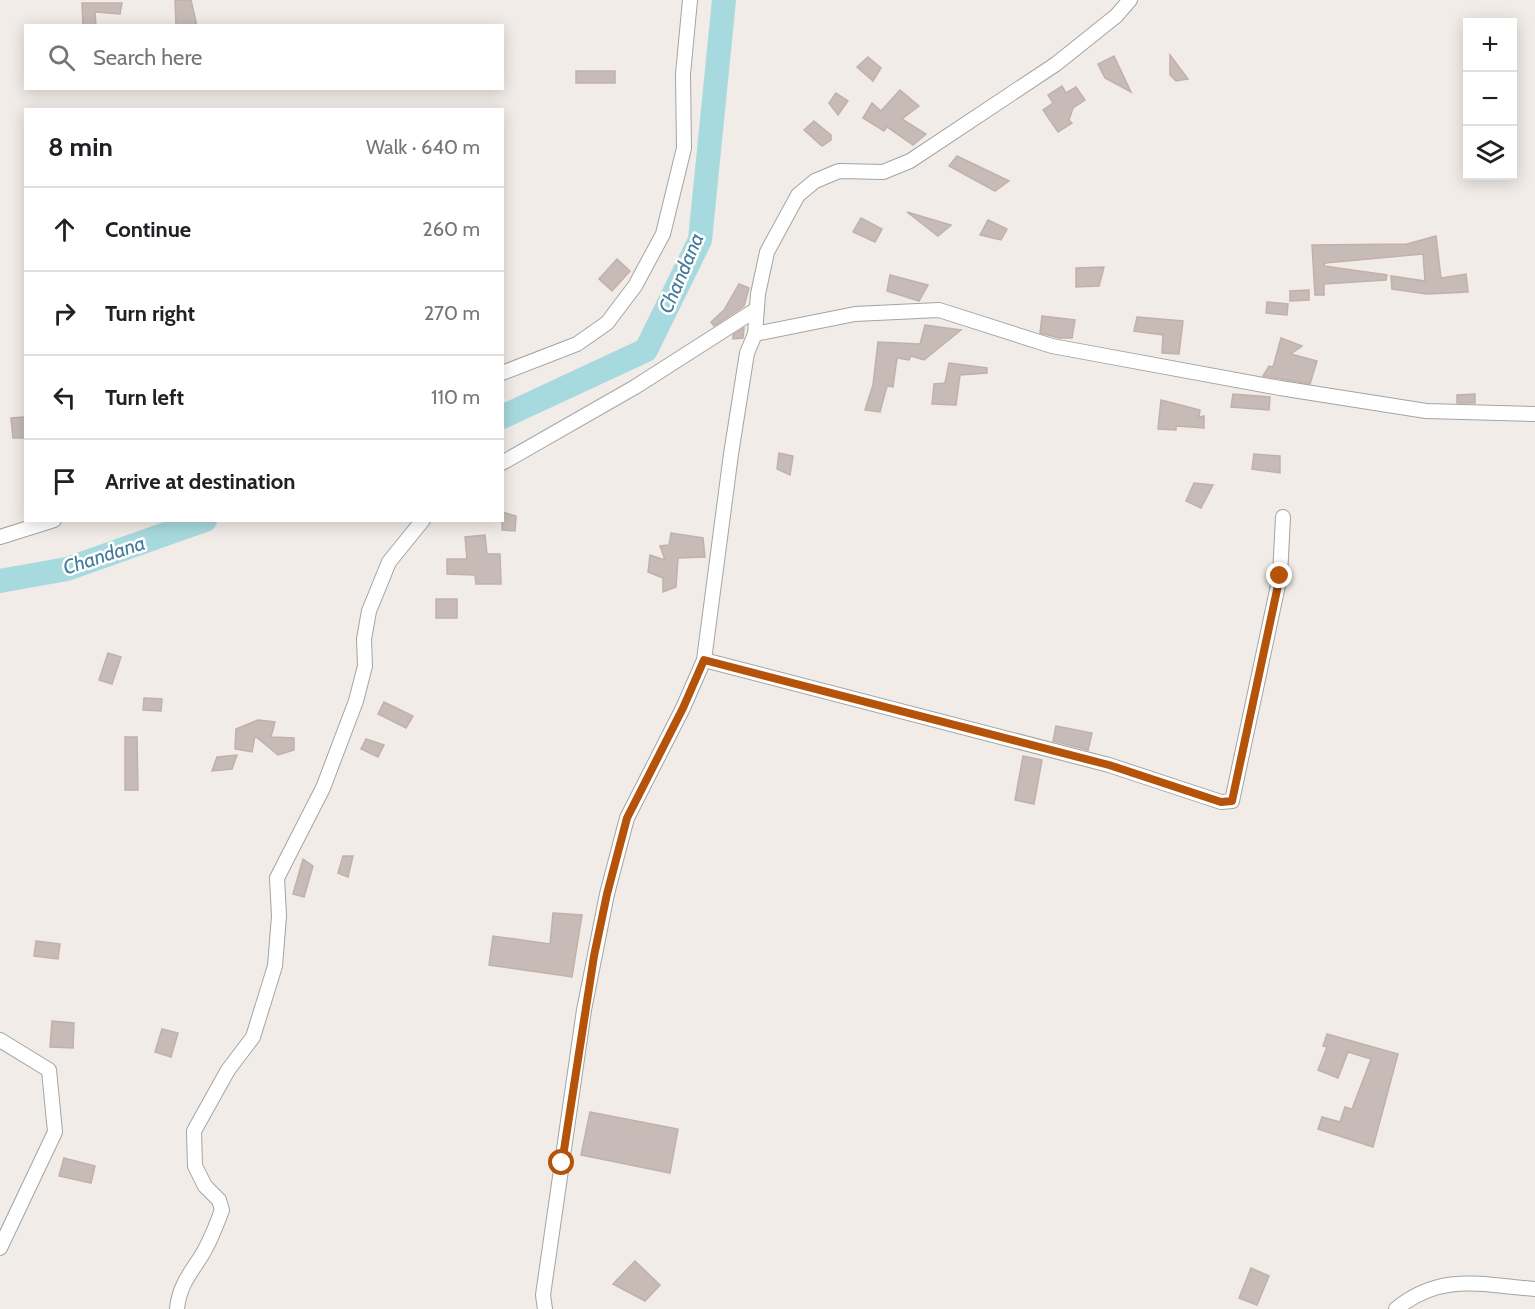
<!DOCTYPE html>
<meta charset="utf-8">
<style>
body{margin:0;font-family:Cabin,sans-serif;background:#f6f6f6;color:#202124}
.controls{position:absolute;right:18px;top:18px;display:grid;overflow:hidden;border-radius:0px;box-shadow:0 3px 15px #0003}
.controls button{width:54px;height:54px;display:grid;place-items:center;padding:0;border:0;border-bottom:2px solid #e0e0e0;background:#fff;color:#202124;font:30px sans-serif}
.stop{position:absolute;width:18px;height:18px;margin:-14px;border:4px solid #b45309;border-radius:50%;background:#fff}
.stop.end{background:#b45309;border-color:#fff;box-shadow:0 2px 6px #0008}
.list{margin:0;padding:0;list-style:none}
h2{display:flex;justify-content:space-between;align-items:center;height:78px;margin:0;padding:0 24px;font-size:26px}
h2 small{font-size:20px;font-weight:400;color:#757577}
.list li{display:grid;grid-template-columns:39px 1fr auto;gap:18px;align-items:center;box-sizing:border-box;height:84px;padding:0 24px;border-top:2px solid #e0e0e0}
.list b{display:block;font-size:22px;white-space:nowrap}
.list em{font-size:20px;font-style:normal;color:#757577}
.icon{flex:none;width:33px;height:33px;fill:none;stroke:currentColor;stroke-width:2;stroke-linecap:round;stroke-linejoin:round}
.map{position:relative;flex:none;width:1535px;height:1309px;overflow:hidden}
.search{position:absolute;background:#fff;box-shadow:0 3px 15px #0003;left:24px;top:24px;width:480px;height:66px;display:flex;align-items:center;gap:15px;box-sizing:border-box;padding:0 21px;border-radius:0px;color:#757577;font-size:22px}
.panel{position:absolute;background:#fff;box-shadow:0 3px 15px #0003;left:24px;top:108px;width:480px;height:414px;border-radius:0px}
.map>svg:first-child{display:block}
.lines{fill:none;stroke-linecap:round;stroke-linejoin:round}
.river{stroke:#a7dade;stroke-width:24}
.building{fill:#c6bbb6;stroke:#c3b0a9;stroke-width:1.5}
.minor-casing{stroke:#a4a4a4;stroke-width:16}
.minor{stroke:#fff;stroke-width:14}
.route{stroke:#b45309;stroke-width:8}
.labels{text-anchor:middle;dominant-baseline:central;stroke-width:5;stroke-linejoin:round;paint-order:stroke}
.water-label{font-size:20px;font-style:italic;fill:#427a99;stroke:#fff}
</style>
<div class="map">
<svg width="1535" height="1309" viewBox="0 0 1535 1309">
<rect width="100%" height="100%" fill="#f1ece7"/>
<g class="lines">
<path class="river" d="M502,417L646,350L700,240L724,0
M0,581L67,569L205,520"/>
</g>
<path class="building" d="M175,0H191L197,26H176Z
M82,3H122L120,14L95,12L96,26H83Z
M1170,55L1188,79L1176,81L1170,75Z
M1114,56L1131,92L1105,78L1098,64Z
M868,57L881,68L873,81L857,67Z
M576,71H615V83H576Z
M1062,86L1066,93L1076,87L1085,100L1073,108L1069,120L1072,123L1058,132L1043,110L1053,103L1048,95Z
M900,90L919,106L902,119L926,134L913,145L887,127L884,131L863,118L872,103L881,111Z
M836,93L848,101L838,115L829,103Z
M814,121L831,135V140L822,146L804,130Z
M957,156L1009,181L995,191L949,166Z
M907,212L951,225L938,236Z
M861,218L882,229L875,242L853,232Z
M988,220L1007,229L1001,240L980,235Z
M1436,236L1441,278L1466,274L1468,292L1427,294L1392,289L1391,276L1425,281L1423,254L1325,263L1324,266L1387,275L1386,280L1324,284V295H1315L1312,245L1407,244Z
M617,259L630,271L612,291L599,279Z
M1104,267L1099,286L1076,287V268Z
M890,275L928,285L919,301L887,291Z
M739,284L749,288L744,306L714,326L711,322L724,310Z
M1309,290V300L1290,301V291Z
M1267,302L1288,304L1287,315L1266,313Z
M1042,316L1075,320L1072,338H1059L1040,333Z
M1137,317L1183,321L1179,354L1162,353L1163,335L1134,331Z
M925,325L961,330L924,360L911,356L909,360L897,358L893,387L887,386L880,412L865,410L873,385L878,342L920,344Z
M744,328L743,338L733,339V335Z
M1281,338L1302,346L1291,354L1317,361L1310,384L1263,376L1269,366L1273,367Z
M949,363L987,368V373L960,375L956,405L932,404L934,384L945,383Z
M1233,394L1270,397L1269,410L1231,407Z
M1475,394V403H1457V395Z
M1161,400L1200,410L1199,417L1204,416V428L1176,426V430L1158,429Z
M24,417L26,430L23,438H13L11,418Z
M779,453L793,456L790,475L777,469Z
M1254,454L1280,456V473L1252,469Z
M1194,483L1213,485L1201,508L1186,501Z
M502,512L516,516L515,531L502,530Z
M671,533L703,538L705,557L678,558L676,587L663,592V578L648,572L650,555L665,560L660,546L669,545Z
M485,535L487,554H500L501,584H476L475,575L447,574V559H467L465,537Z
M436,599H457V618H436Z
M108,653L121,657L112,684L99,680Z
M144,698L162,699L161,711L143,710Z
M384,702L413,716L406,728L378,714Z
M258,720L275,722L271,737L294,738V750L278,755L255,736L252,752L235,749L236,729Z
M1056,726L1092,733L1088,750L1053,741Z
M125,737H137L138,790H125Z
M366,739L384,745L378,757L361,749Z
M237,755L232,769L212,771L217,757Z
M1023,756L1042,760L1034,804L1015,800Z
M343,856H353L348,877L338,873Z
M303,859L313,866L304,897L293,894Z
M553,913L582,915L572,977L489,965L493,936L550,944Z
M36,941L60,944L58,959L34,956Z
M52,1021L74,1023L73,1048L50,1047Z
M162,1029L178,1033L171,1057L155,1052Z
M1327,1034L1398,1054L1373,1147L1318,1129L1322,1117L1340,1122L1345,1107L1352,1109L1371,1059L1348,1052L1338,1078L1318,1070L1327,1047L1323,1046Z
M590,1112L678,1129L670,1173L581,1155Z
M64,1158L95,1166L91,1183L59,1176Z
M635,1261L660,1285L645,1301L613,1284Z
M1251,1268L1269,1276L1257,1305L1239,1298Z"/>
<g class="lines">
<g class="minor-casing">
<path id="minor" d="M755,334L855,314L939,310L1052,346L1280,388L1426,411L1535,414
M502,373L577,344L607,323L635,286L663,234L684,148L683,74L690,0
M502,463L635,387L757,309
M0,537L54,520
M704,660L731,454L747,353L755,334L758,294L767,252L798,195L815,181L839,171L883,172L910,161L1056,64L1116,16L1130,0
M0,1040L49,1070L55,1132L0,1248
M177,1309C179,1287 189,1275 200,1258C210,1243 216,1226 222,1210L219,1200L205,1186L195,1166L194,1131L228,1070L253,1037L275,966L279,916L277,878L323,788L356,701L365,666L364,639L369,611L389,562L423,520
M545,1309L543,1295L584,1010L607,894L627,818L683,708L704,660L1109,765L1221,802L1232,801L1280,576L1283,517
M1396,1309C1441,1272 1482,1285 1535,1289"/>
</g>
<use href="#minor" class="minor"/>
</g>
<g class="lines">
<path class="route" d="M562,1163L594,956L607,894L627,818L683,708L704,660L1109,765L1221,802L1232,801L1280,576"/>
</g>
<g class="labels">
<g class="water-label">
<text transform="translate(681 273) rotate(-67)">Chandana</text>
<text transform="translate(104 555) rotate(-18)">Chandana</text>
</g>
</g>
</svg>
<div class="controls">
<button>+</button>
<button>−</button>
<button><svg class="icon" aria-label="layers" viewBox="0 0 24 24"><path d="M12 4l9 5-9 5-9-5zM3 14l9 5 9-5"/></svg></button>
</div>
<div class="stop" style="left:562px;top:1163px"></div>
<div class="stop end" style="left:1280px;top:576px"></div>
<div class="search"><svg class="icon" aria-label="search" viewBox="0 0 24 24"><circle cx="10" cy="10" r="6"/><path d="M15 15l6 6"/></svg>Search here</div>
<section class="panel">
<h2>8 min<small>Walk · 640 m</small></h2>
<ul class="list">
<li><svg class="icon" aria-label="ahead" viewBox="0 0 24 24"><path d="M12 20V5M6 11l6-6 6 6"/></svg><div><b>Continue</b></div><em>260 m</em></li>
<li><svg class="icon" aria-label="right" viewBox="0 0 24 24"><path d="M7 20v-9h11M14 6l5 5-5 5"/></svg><div><b>Turn right</b></div><em>270 m</em></li>
<li><svg class="icon" aria-label="left" viewBox="0 0 24 24"><path d="M17 20v-9H6M10 6l-5 5 5 5"/></svg><div><b>Turn left</b></div><em>110 m</em></li>
<li><svg class="icon" aria-label="arrive" viewBox="0 0 24 24"><path d="M6 21V4h12l-3 4 3 4H6"/></svg><div><b>Arrive at destination</b></div></li>
</ul>
</section>
</div>
